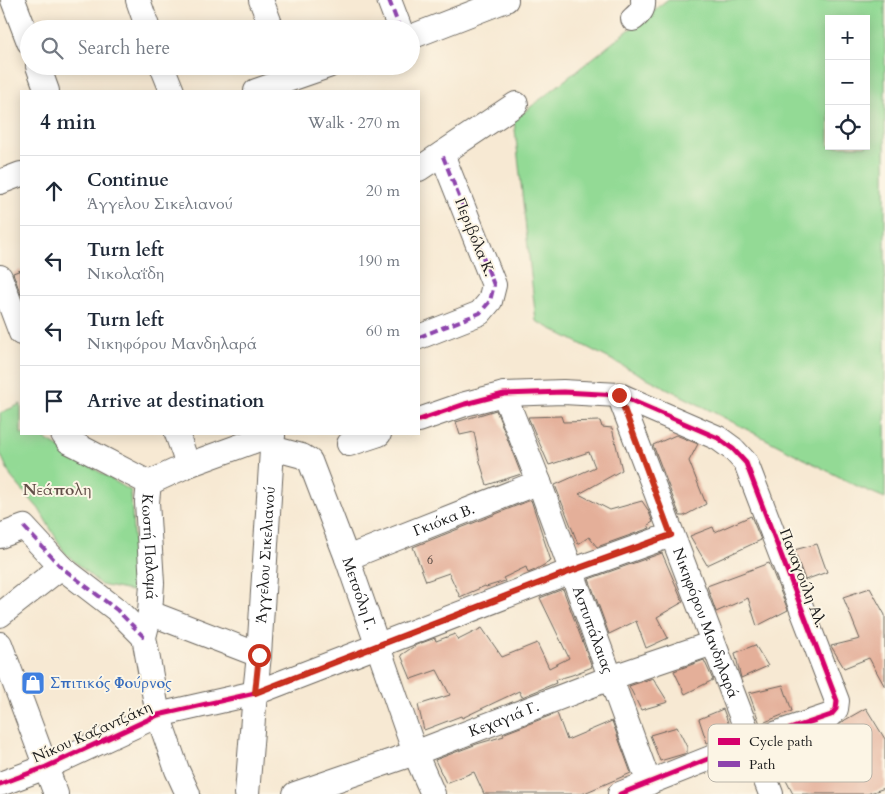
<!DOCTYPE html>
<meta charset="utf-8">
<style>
body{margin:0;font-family:Cardo,serif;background:#f2f2f3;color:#1f2937}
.controls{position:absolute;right:15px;top:15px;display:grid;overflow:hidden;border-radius:0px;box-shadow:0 2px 12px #0003}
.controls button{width:45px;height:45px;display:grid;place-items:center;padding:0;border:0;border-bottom:1px solid #e0e1e3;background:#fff;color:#1f2937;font:25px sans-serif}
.stop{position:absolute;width:15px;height:15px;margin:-11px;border:4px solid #c8321e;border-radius:50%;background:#fff}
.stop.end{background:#c8321e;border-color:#fff;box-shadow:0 1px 5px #0008}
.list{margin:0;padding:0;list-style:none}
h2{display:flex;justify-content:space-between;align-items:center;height:65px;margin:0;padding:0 20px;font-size:21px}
h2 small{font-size:16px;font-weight:400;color:#747a83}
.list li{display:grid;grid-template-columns:32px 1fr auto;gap:15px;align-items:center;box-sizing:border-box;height:70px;padding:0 20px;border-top:1px solid #e0e1e3}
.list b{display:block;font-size:19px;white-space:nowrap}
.list p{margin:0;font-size:16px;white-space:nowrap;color:#747a83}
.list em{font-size:16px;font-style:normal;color:#747a83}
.icon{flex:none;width:28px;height:28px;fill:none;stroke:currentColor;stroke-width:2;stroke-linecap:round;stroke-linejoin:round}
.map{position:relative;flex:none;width:885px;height:794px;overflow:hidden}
.search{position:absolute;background:#fff;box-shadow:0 2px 12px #0003;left:20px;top:20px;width:400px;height:55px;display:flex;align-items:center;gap:12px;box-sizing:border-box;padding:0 18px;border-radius:28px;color:#747a83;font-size:19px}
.panel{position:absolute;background:#fff;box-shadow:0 2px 12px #0003;left:20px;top:90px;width:400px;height:345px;border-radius:0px}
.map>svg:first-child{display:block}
.green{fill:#93da95;stroke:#587b58;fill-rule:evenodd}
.building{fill:#e4af99}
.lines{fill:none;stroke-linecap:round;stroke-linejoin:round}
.minor-casing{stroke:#69645c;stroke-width:26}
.minor{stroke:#fff;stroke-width:24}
.quiet{stroke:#8e44ad;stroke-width:4;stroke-dasharray:8 4;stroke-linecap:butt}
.cycleway-casing{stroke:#fcf5e5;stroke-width:8}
.cycleway{stroke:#d6006c;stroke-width:5}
.route{stroke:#c8321e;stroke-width:6}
.labels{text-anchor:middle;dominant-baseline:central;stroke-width:4;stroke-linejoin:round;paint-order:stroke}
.number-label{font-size:12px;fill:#4e413b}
.street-label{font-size:15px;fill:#1c1c1c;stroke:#fcf5e5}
.shop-label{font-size:15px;font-weight:bold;fill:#366cbe;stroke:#fcf5e5;text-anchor:start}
.neighbourhood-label{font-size:16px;font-weight:bold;fill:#624f48;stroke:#fcf5e5}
.key{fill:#fcf5e5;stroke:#b9b4a9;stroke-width:1}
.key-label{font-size:14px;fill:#1c1c1c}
</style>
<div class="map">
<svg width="885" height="794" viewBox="0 0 885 794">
<rect width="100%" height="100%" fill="#fcf5e5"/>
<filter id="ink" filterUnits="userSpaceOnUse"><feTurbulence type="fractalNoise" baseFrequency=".02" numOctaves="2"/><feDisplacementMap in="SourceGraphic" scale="10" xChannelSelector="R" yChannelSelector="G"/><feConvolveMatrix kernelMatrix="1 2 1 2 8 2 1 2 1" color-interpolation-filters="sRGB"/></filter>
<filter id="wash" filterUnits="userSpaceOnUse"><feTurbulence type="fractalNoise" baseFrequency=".0096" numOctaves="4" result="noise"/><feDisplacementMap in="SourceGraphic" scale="20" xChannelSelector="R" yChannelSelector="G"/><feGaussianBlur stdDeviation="1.12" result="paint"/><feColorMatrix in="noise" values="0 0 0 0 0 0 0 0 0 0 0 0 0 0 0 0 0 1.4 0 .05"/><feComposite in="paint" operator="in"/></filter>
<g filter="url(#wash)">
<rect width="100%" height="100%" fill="#f7e9d3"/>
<path class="green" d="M667,0H885V498L859,487L536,321L514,120ZM829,19H866V146H829Z
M21,404V434H42L45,439L131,491L136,592L101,585L65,553L39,509L11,477L0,453V413Z"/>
<g id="blocks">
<path class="building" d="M21,270V295L13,273Z
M496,410L521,474L487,485L480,462L474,432L460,435L456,422Z
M561,416L563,422L600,421L602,427L612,428L622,470L579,494L610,510L642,501L648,510L653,522L648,525L650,528L597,547L589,537L578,544L555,485L595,467L589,452L549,465L528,417Z
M676,435L698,444L689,461L706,504L684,516H680L653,445Z
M531,500L551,561L535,570L528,573L526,567L503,578L505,581L486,587L485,586L460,597L449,573L426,581L413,547Z
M751,516L761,540L707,565L690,536L713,527L715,532Z
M817,544L827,572L805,580L794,550Z
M662,553L683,602L657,617L668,638L646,648L636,621L609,634L589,579Z
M769,563L788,610L757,626L748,598L716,612L707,586Z
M870,588L885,615V687L869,658L844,668L831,646L860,639L843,597Z
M563,589L592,667L572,675L555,680L556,683L522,697L519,691L462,718L461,716L424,730L418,705L450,695L437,670L411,679L401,655L416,645L435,638L436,641L455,634L458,640L482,628L502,657L537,643L549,668L569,658L540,598Z
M755,645L768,666L741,678L735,653Z
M704,660L713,680L685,694L674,671Z
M653,678L668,702L641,710L629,686Z
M783,685L792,711L760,724L749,693Z
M866,708L885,739V788L867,794H793L771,751L824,735L823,732L836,728L845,720Z
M723,709L732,733L707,743L699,719Z
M557,713L567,740L612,721L631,773L582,794H484L474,772L446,783L435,760L477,744L504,736L503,734L505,733Z
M677,727L687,747V753L660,761L650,735Z"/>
</g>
</g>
<g filter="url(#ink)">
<use href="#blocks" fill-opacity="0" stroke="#69645c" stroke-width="1"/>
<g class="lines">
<g class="minor-casing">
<g id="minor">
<path d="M13,0L29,42"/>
<path d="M138,0L148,29"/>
<path d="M261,0L272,29"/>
<path d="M389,0L400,29"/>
<path d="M633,19C640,13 644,9 643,0"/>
<path d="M411,37L506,0"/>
<path d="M38,66L47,91"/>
<path d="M162,66L172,91"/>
<path d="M256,91L328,66"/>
<path d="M419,169L516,104"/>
<path d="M0,182L21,174"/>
<path d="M0,277L21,333"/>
<path d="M419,337L480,313L490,301L494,285L442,154"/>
<path id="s1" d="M504,394L539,482L649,783"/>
<path id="s2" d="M619,395L771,794"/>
<path d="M419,420L465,404L504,394L563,392L619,395L718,438L733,449L746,463L837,701L836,709L831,715L751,742L620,794"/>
<path id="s3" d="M63,434L68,441L78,446L149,483L147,502L152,583L150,613L144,637L158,715L177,770L188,794"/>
<path d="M177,434L188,465"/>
<path d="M349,444L379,434"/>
<path id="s4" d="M272,448L302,456L310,461L347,558L415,753L433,794"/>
<path d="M149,483L188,465L273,434"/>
<path d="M0,536L24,527L61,567L117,610L144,637"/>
<path id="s5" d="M347,558L539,482"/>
<path d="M150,613L259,655"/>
<path d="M0,615L61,567"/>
<path d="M0,644L56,794"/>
<path d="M0,784L46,767L158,715L255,693L571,571L671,535"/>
<path id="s6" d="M247,794L255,693L259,655L273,434"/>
<path id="s7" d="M295,794L415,753L610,678L713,643"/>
</g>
</g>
<use href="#minor" class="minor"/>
<path class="quiet" d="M389,0L400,29
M419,337L480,313L490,301L494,285L442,154
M24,527L61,567L117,610L144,637"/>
<g class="cycleway-casing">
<path id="cycleway" d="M419,420L465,404L504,394L563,392L619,395L718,438L733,449L746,463L837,701L836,709L831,715L751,742L620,794
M0,784L46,767L158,715L255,693L571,571L671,535"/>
</g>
<use href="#cycleway" class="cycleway"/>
</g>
</g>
<g class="lines" filter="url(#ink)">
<path class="route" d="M259,655L255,693L571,571L671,535L619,395"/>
</g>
<defs>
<g id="shop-square" transform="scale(1.25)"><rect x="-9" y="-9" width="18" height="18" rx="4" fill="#3f7fe0" stroke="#fcf5e5"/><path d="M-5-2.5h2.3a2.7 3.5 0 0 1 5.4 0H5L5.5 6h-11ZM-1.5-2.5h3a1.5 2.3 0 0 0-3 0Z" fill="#fff"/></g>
</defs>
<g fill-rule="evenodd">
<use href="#shop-square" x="33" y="683"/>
</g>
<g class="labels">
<g class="number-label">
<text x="430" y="560">6</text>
</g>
<g class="street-label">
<text transform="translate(475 237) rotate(68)">Περιβόλα Κ.</text>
<text stroke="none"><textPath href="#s5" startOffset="104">Γκιόκα Β.</textPath></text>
<text stroke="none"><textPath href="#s3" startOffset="164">Κωστή Παλαμά</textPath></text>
<text stroke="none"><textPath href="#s6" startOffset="240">Άγγελου Σικελιανού</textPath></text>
<text transform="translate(803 578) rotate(69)">Παναγούλη Αλ.</text>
<text stroke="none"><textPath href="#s4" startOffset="182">Μετσόλη Γ.</textPath></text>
<text stroke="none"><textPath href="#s2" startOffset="244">Νικηφόρου Μανδηλαρά</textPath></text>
<text stroke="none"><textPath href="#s1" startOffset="252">Αστυπάλαιας</textPath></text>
<text stroke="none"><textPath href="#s7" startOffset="222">Κεχαγιά Γ.</textPath></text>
<text transform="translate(92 732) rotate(-24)">Νίκου Καζαντζάκη</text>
</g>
<g class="shop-label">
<text x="50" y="683">Σπιτικός Φούρνος</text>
</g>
<g class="neighbourhood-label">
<text x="57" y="490">Νεάπολη</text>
</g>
</g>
<rect x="708" y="724" width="164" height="58" rx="8" class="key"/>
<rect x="718" y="738" width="22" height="7" fill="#d6006c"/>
<rect x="718" y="761" width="22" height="6" fill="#8e44ad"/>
<g class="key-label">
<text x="749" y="746">Cycle path</text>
<text x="749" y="769">Path</text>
</g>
</svg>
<div class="controls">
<button>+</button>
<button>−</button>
<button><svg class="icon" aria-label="locate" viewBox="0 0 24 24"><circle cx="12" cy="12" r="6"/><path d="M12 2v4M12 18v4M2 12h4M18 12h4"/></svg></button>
</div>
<div class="stop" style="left:259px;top:655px"></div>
<div class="stop end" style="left:619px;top:395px"></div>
<div class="search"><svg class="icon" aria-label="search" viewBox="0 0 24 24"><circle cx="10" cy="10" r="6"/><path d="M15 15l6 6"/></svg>Search here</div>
<section class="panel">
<h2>4 min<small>Walk · 270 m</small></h2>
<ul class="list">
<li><svg class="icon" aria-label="ahead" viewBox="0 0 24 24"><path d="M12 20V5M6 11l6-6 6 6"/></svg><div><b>Continue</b><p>Άγγελου Σικελιανού</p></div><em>20 m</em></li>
<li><svg class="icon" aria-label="left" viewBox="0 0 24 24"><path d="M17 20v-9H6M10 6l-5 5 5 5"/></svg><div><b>Turn left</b><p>Νικολαΐδη</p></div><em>190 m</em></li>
<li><svg class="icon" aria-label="left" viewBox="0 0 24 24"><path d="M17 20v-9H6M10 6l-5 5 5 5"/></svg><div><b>Turn left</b><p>Νικηφόρου Μανδηλαρά</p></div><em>60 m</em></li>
<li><svg class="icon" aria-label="arrive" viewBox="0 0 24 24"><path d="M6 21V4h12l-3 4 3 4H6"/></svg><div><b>Arrive at destination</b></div></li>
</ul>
</section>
</div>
